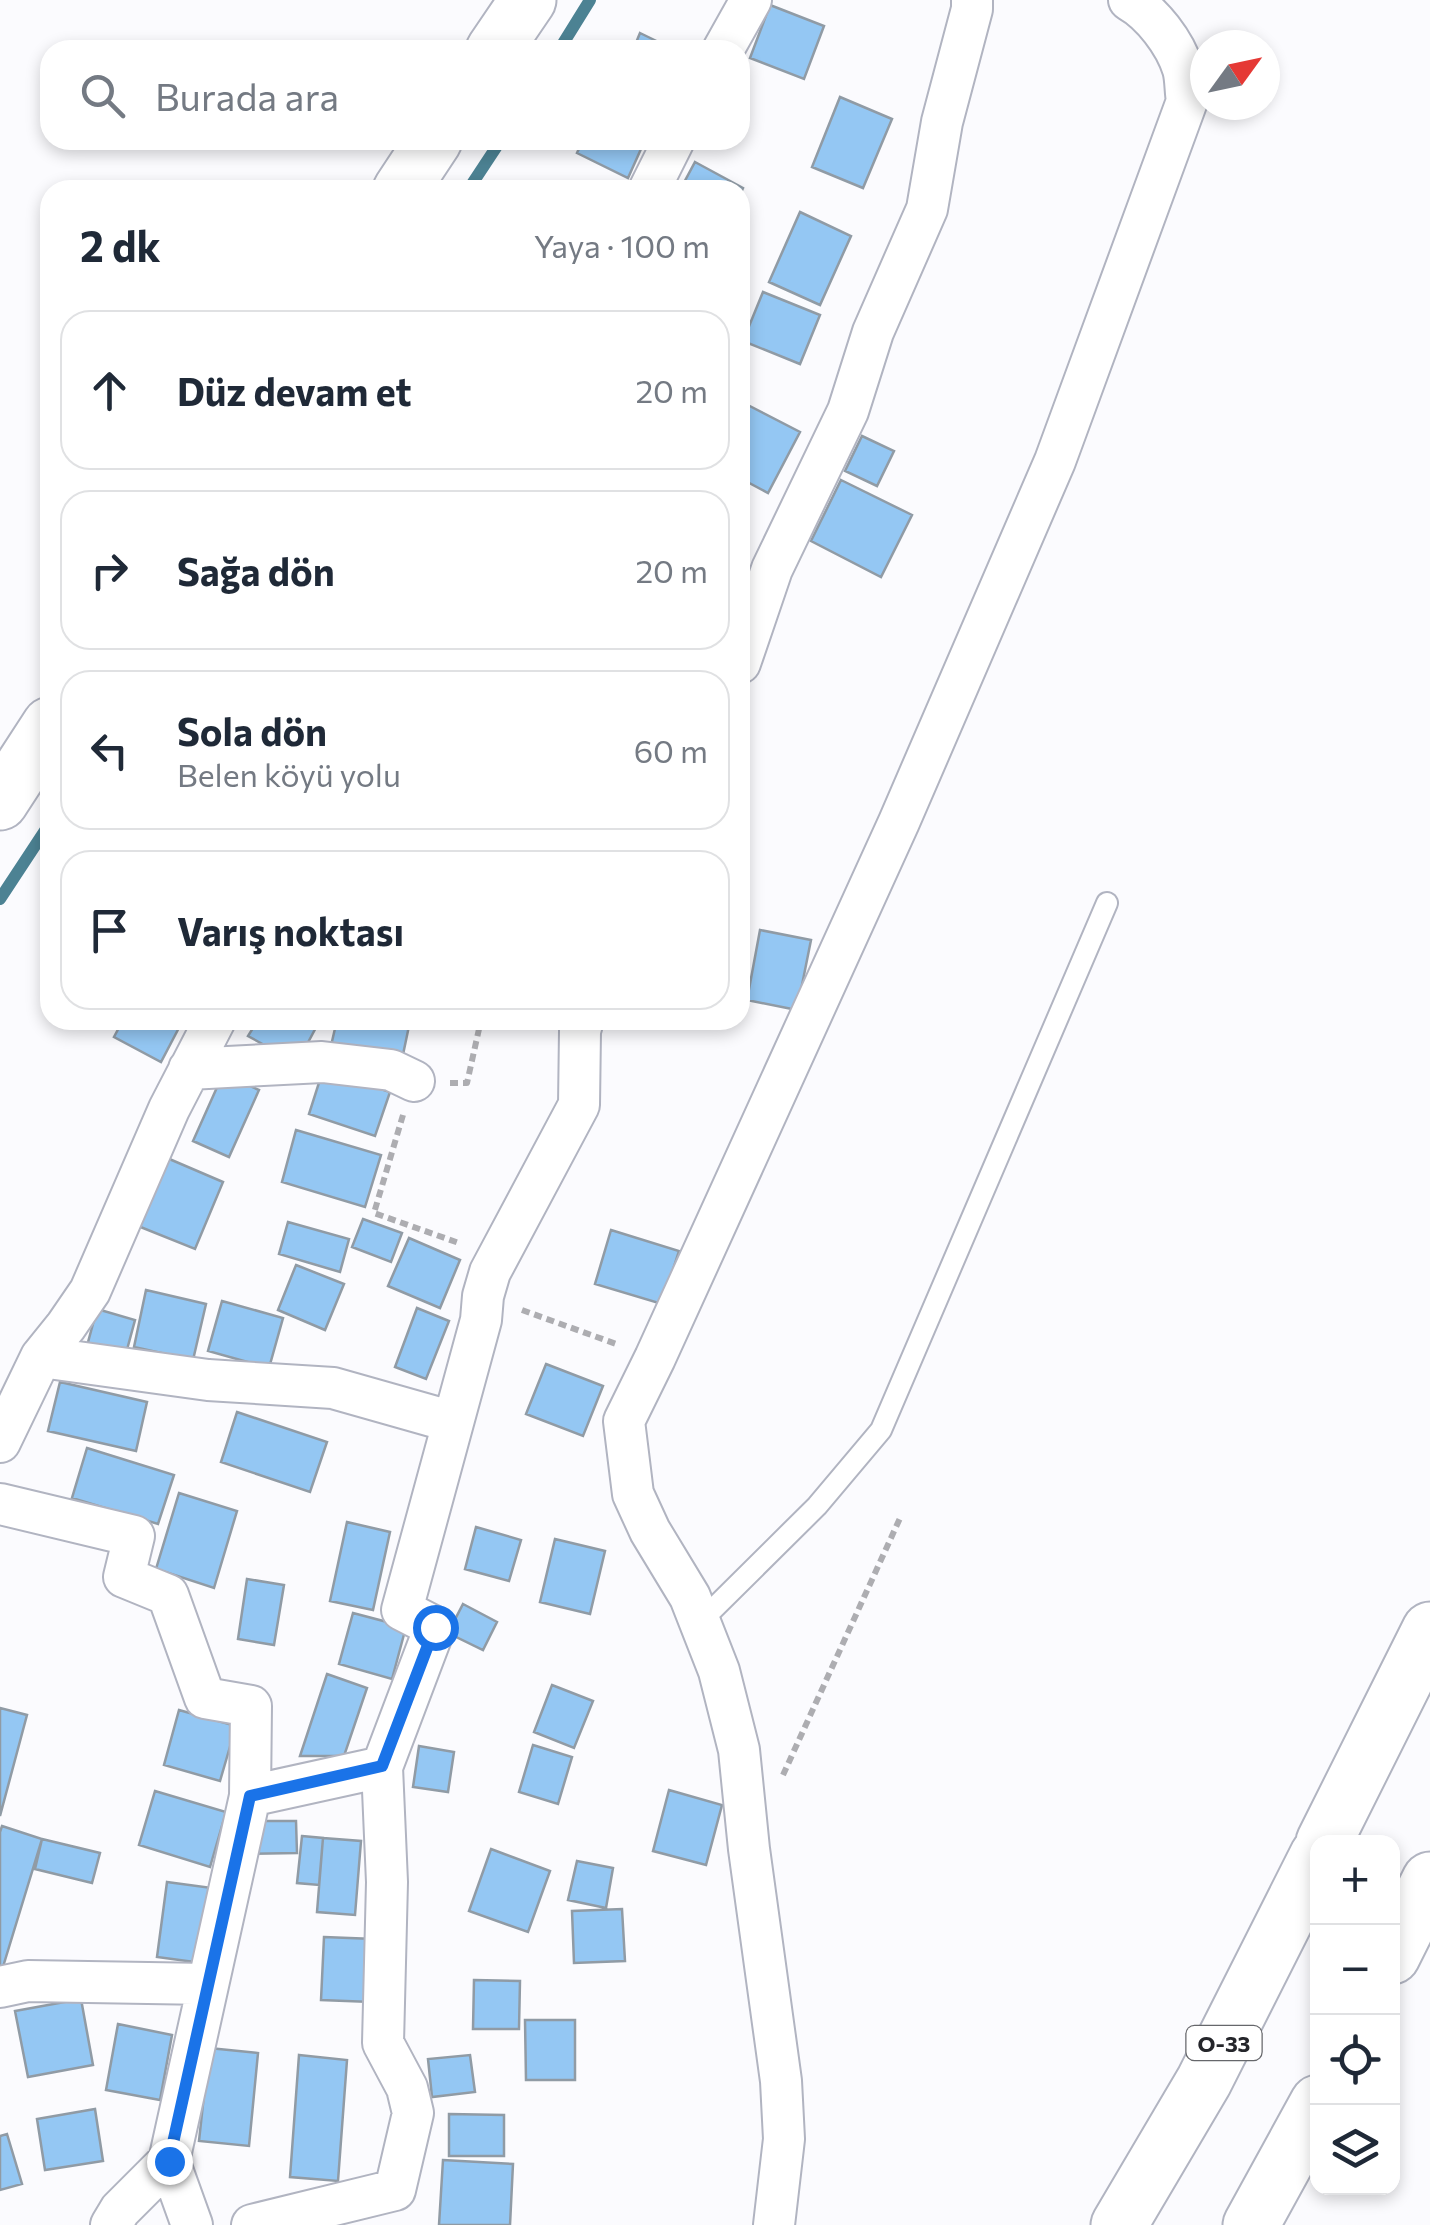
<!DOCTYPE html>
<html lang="tr">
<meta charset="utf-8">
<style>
body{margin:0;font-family:Commissioner,sans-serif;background:#f6f6f7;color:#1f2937}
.controls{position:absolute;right:30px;bottom:30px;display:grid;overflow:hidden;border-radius:20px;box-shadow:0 5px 15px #0003}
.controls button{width:90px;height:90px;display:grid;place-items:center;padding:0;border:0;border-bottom:2px solid #e0e1e3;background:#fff;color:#1f2937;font:50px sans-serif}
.compass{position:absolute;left:1190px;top:30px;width:90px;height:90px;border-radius:50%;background:#fff;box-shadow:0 5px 15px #0003;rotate:57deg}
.stop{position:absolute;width:30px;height:30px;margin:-22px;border:8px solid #1a73e8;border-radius:50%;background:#fff}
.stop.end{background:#1a73e8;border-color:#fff;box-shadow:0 2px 10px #0008}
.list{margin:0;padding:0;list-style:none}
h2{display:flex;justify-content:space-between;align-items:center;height:130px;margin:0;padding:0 40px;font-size:42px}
h2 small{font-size:32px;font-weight:400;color:#747a83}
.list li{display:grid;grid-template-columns:65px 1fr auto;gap:30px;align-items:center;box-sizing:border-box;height:160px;margin:0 20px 20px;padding:0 20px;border:2px solid #e0e1e3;border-radius:30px}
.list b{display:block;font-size:38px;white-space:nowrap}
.list p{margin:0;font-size:32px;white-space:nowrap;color:#747a83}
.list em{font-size:32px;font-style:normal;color:#747a83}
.icon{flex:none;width:55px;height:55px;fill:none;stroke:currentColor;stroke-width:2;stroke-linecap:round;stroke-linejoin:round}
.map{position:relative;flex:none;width:1430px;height:2225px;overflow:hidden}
.search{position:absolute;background:#fff;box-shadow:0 5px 15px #0003;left:40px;top:40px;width:710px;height:110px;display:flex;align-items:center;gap:25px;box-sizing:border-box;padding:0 35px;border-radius:30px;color:#747a83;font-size:38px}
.panel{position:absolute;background:#fff;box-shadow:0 5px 15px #0003;left:40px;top:180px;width:710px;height:850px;border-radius:30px}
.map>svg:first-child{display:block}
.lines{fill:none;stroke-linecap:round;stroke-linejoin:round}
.stream{stroke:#4c8293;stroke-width:12}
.building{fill:#94c7f3;stroke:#909ba5;stroke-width:2.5}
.lane-casing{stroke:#b1b4c1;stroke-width:24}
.street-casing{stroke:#b1b4c1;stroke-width:44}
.secondary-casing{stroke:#b1b4c1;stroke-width:59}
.highway-casing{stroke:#b1b4c1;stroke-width:59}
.path{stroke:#adadb1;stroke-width:6;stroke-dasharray:8 5;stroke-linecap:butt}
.lane{stroke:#fff;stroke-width:20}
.street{stroke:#fff;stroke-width:40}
.secondary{stroke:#fff;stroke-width:55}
.highway{stroke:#fff;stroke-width:55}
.route{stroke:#1a73e8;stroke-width:12}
.labels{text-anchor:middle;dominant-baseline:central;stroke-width:10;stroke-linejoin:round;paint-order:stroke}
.shield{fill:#fff;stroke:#66676b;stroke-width:2.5}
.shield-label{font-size:22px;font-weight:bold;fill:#25262b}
</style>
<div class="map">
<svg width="1430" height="2225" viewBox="0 0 1430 2225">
<rect width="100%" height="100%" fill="#fbfbfe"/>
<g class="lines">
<path class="stream" d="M559,50L590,0
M468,190L501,140
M0,899L50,823"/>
</g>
<path class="building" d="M770,5L824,26L804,79L750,58Z
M640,33L675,50H633Z
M840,97L892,119L863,188L812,167Z
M583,140H645L628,178L577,153Z
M695,162L743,188L740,195V190H680Z
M800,212L851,236L820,305L769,282Z
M763,292L820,315L800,364L743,341Z
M740,401L800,432L768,493L740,478Z
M862,436L894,451L877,486L845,471Z
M841,480L912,515L881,577L811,541Z
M760,930L811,940L797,1010L747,1000Z
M123,1020H183L161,1062L114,1037Z
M258,1020H320L297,1063L248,1036Z
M337,1020H380L409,1026L401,1064L330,1050Z
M323,1070L390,1092L375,1136L309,1114Z
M223,1074L259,1090L229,1157L193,1141Z
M296,1130L381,1155L365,1207L282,1182Z
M167,1158L223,1182L195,1249L138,1226Z
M363,1219L402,1233L391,1262L352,1247Z
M288,1222L349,1239L340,1272L279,1254Z
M611,1230L679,1251L662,1304L595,1284Z
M409,1238L460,1260L440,1308L388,1286Z
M296,1265L344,1284L325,1330L278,1310Z
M146,1290L206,1304L193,1360L134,1347Z
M222,1301L283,1318L269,1368L208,1351Z
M417,1308L449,1321L426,1379L395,1367Z
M97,1309L135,1320L125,1357L87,1346Z
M546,1364L603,1386L583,1436L526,1414Z
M60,1382L147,1402L136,1451L48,1431Z
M237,1412L327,1442L310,1492L221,1462Z
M87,1448L174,1475L158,1524L72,1498Z
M179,1493L237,1511L214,1588L156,1569Z
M347,1522L390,1532L373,1610L330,1601Z
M476,1527L521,1540L509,1581L465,1569Z
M555,1539L605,1551L590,1614L540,1602Z
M247,1579L284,1585L274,1645L238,1639Z
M463,1604L497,1622L483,1650L448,1633Z
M353,1613L406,1627L392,1679L339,1664Z
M327,1674L367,1688L344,1756H300Z
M552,1685L593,1701L574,1748L534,1732Z
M0,1708L27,1715L0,1816Z
M179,1710L236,1726L220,1781L164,1765Z
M533,1745L572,1757L558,1804L519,1792Z
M419,1746L454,1752L448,1792L413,1787Z
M669,1790L722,1805L706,1865L653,1851Z
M155,1791L226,1812L210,1867L139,1845Z
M253,1821H296L297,1853L245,1854Z
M2,1826L42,1839L2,1970L0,1969V1832Z
M302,1836L323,1838L319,1885L297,1883Z
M323,1838L361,1841L355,1915L317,1912Z
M42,1839L100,1853L92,1883L35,1869Z
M491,1849L550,1871L528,1932L469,1911Z
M577,1861L613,1868L606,1908L568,1900Z
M167,1882L212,1888L202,1963L157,1957Z
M622,1909L625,1961L574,1963L572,1911Z
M324,1937L374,1939L371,2002L321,2000Z
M474,1980L520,1981L519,2029H473Z
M81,1999L93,2065L28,2077L15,2011Z
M525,2020H575V2080H526Z
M118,2024L172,2035L160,2100L106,2090Z
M209,2048L258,2053L249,2146L199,2141Z
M299,2055L347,2060L338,2181L290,2177Z
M470,2055L475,2092L432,2097L428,2059Z
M95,2109L103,2161L45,2170L37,2119Z
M449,2114L504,2115V2156H449Z
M7,2134L22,2184L0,2190V2136Z
M443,2160L513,2164L510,2225H439Z"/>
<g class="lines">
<g class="lane-casing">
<path id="lane" d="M700,1622L817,1506L881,1430L1107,903"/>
</g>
<g class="street-casing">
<path id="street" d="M723,50L751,0
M649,190L674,140
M740,663L772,569L848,411L873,332L927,209L942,122L972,9V0
M189,1069L322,1062L391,1070L414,1081
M41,1357L208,1380L333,1388L453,1422
M0,1442L41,1357L66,1326L90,1291L169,1109L215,1020
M0,1504L134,1536L124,1577L168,1595L205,1698L251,1706L250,1796L169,2161L120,2210L111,2225
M250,1796L382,1767L435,1627L402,1610L481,1320L483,1296L490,1272L579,1105L580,1031L583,1020
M0,1987L28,1981L208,1984
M169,2161L192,2225
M252,2225L395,2190L413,2113L407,2088L383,2043L387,1882L382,1767
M774,2225L784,2139L781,2081L749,1849L739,1750L719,1671L690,1597L650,1531L633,1494L624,1421L655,1358L899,822L1055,461L1187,101C1185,91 1186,79 1183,69C1175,43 1152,13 1129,0"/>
</g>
<g class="secondary-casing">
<path id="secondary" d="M494,50L528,0
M401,190L434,140
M0,802L50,725"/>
</g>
<g class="highway-casing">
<path id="highway" d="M1324,1842L1430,1630
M1392,1956L1430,1880
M1119,2225L1204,2081L1318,1855
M1251,2225L1318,2103"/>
</g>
<path class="path" d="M450,1083H467L481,1020
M403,1115L374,1213L459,1243
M522,1310L619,1345
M783,1775L901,1516"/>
<use href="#lane" class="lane"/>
<use href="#street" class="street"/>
<use href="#secondary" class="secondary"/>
<use href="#highway" class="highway"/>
</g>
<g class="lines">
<path class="route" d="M169,2161L250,1796L382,1766L435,1627"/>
</g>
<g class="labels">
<rect class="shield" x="1186.5" y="2026" width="75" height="34" rx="8"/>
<g class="shield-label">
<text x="1224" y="2043">O-33</text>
</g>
</g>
</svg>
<div class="controls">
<button>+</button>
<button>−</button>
<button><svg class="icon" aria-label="locate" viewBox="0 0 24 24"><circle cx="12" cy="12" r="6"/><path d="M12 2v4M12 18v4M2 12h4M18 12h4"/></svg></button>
<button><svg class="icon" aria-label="layers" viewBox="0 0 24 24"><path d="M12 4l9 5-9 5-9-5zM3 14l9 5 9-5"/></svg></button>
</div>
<svg class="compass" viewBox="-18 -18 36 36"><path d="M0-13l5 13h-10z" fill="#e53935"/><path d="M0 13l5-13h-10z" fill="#747a83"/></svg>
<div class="stop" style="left:435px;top:1627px"></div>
<div class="stop end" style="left:169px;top:2161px"></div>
<div class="search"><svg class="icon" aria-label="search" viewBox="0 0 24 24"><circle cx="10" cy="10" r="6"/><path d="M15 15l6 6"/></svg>Burada ara</div>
<section class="panel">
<h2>2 dk<small>Yaya · 100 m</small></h2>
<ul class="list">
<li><svg class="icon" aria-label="ahead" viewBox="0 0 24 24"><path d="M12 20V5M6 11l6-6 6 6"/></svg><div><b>Düz devam et</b></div><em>20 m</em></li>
<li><svg class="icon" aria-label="right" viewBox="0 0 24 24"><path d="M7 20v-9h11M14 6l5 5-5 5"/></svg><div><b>Sağa dön</b></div><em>20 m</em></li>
<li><svg class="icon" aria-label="left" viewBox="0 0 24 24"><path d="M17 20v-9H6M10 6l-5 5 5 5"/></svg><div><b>Sola dön</b><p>Belen köyü yolu</p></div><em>60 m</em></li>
<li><svg class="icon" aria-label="arrive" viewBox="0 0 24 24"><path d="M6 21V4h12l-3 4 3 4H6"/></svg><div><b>Varış noktası</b></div></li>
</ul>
</section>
</div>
